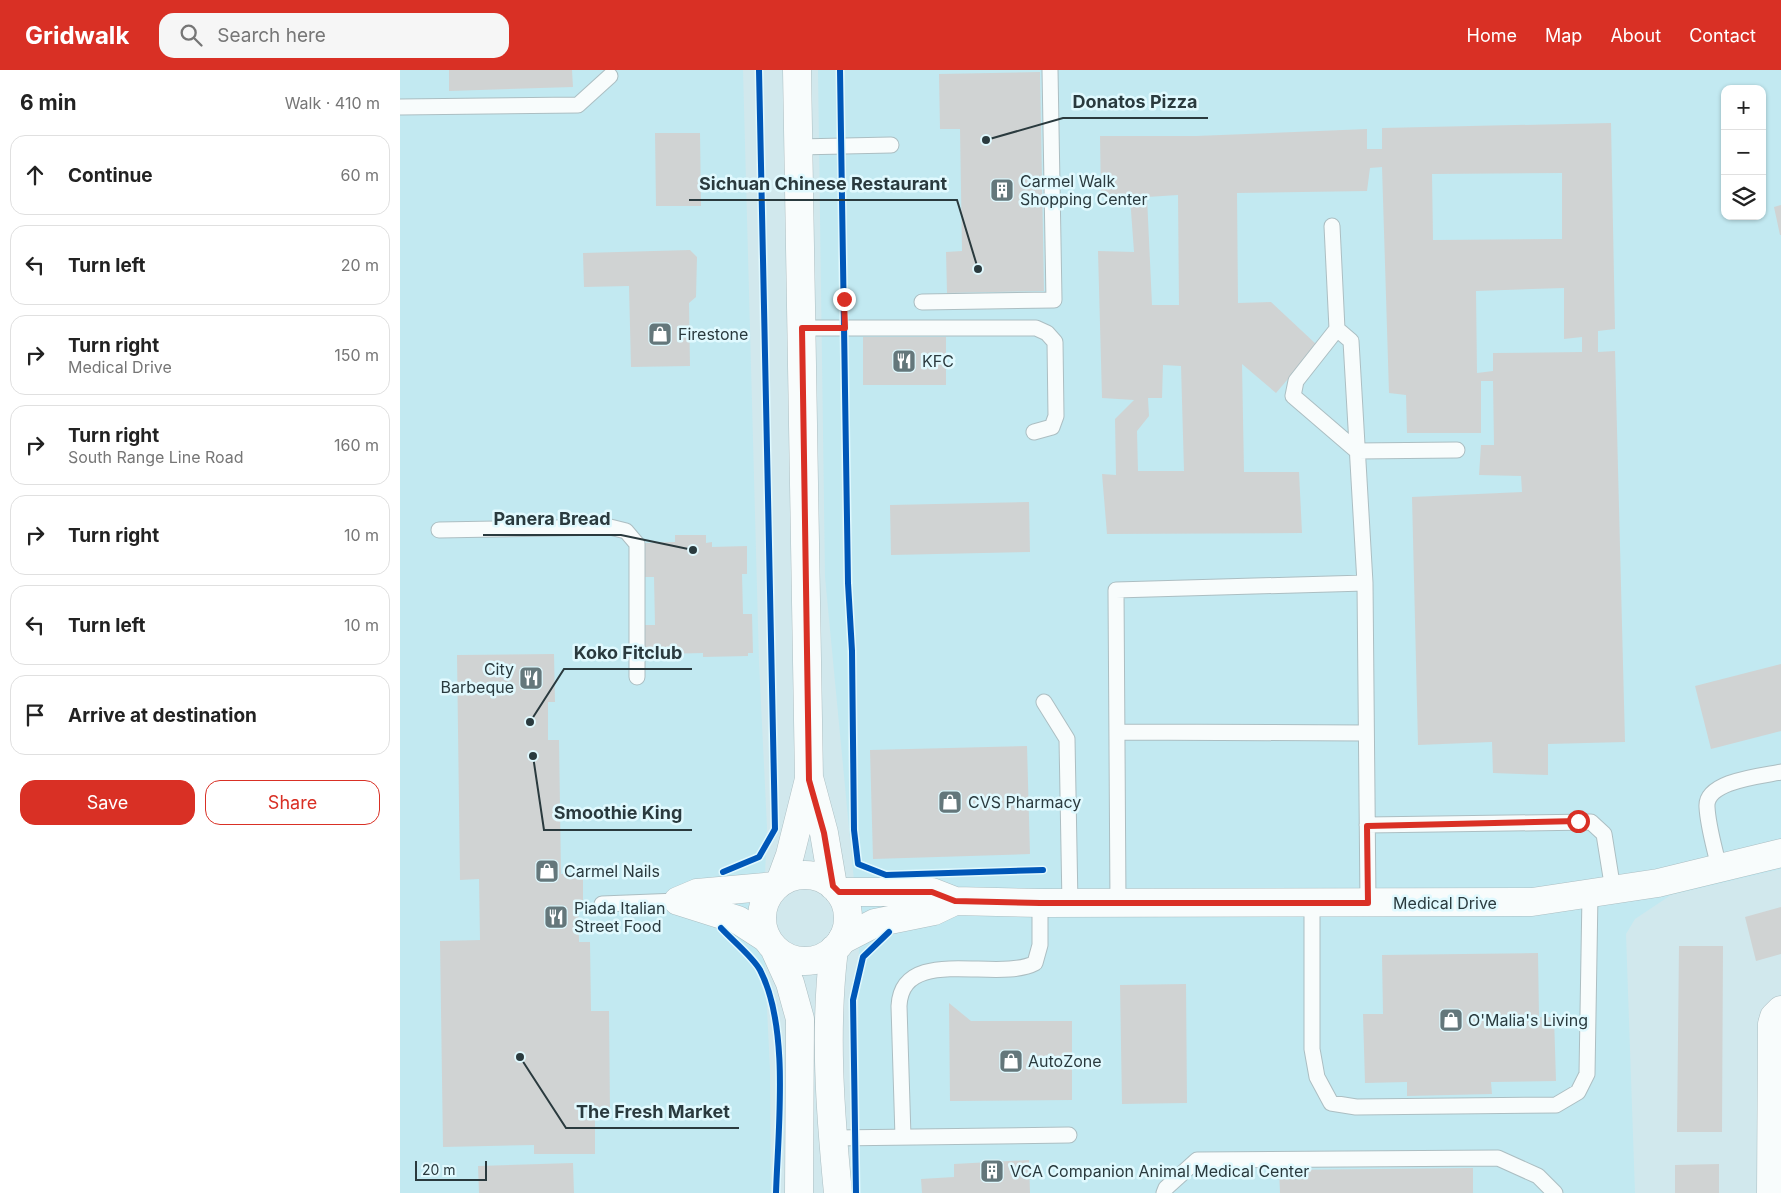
<!DOCTYPE html>
<meta charset="utf-8">
<style>
body{margin:0;font-family:Inter,sans-serif;background:#f6f6f6;color:#222}
.controls{position:absolute;right:15px;top:15px;display:grid;overflow:hidden;border-radius:10px;box-shadow:0 1px 4px #0004}
.controls button{width:45px;height:45px;display:grid;place-items:center;padding:0;border:0;border-bottom:1px solid #e0e0e0;background:#fff;color:#222;font:25px sans-serif}
.scale{position:absolute;left:15px;bottom:12px;width:72px;box-sizing:border-box;padding-left:5px;border:2px solid #2a3a3e;border-top:0;font-size:14px;line-height:18px;white-space:nowrap;color:#2a3a3e;-webkit-text-stroke:4px #e0f9fe;paint-order:stroke}
.stop{position:absolute;width:15px;height:15px;margin:-11px;border:4px solid #d93025;border-radius:50%;background:#fff}
.stop.end{background:#d93025;border-color:#fff;box-shadow:0 1px 5px #0008}
.list{margin:0;padding:0;list-style:none}
h2{display:flex;justify-content:space-between;align-items:center;height:65px;margin:0;padding:0 20px;font-size:21px}
h2 small{font-size:16px;font-weight:400;color:#767676}
.list li{display:grid;grid-template-columns:32px 1fr auto;gap:15px;align-items:center;box-sizing:border-box;height:80px;margin:0 10px 10px;padding:0 10px;border:1px solid #e0e0e0;border-radius:15px}
.list b{display:block;font-size:19px;white-space:nowrap}
.list p{margin:0;font-size:16px;white-space:nowrap;color:#767676}
.list em{font-size:16px;font-style:normal;color:#767676}
.actions{display:flex;gap:10px;padding:15px 20px}
.actions a{flex:1;padding:11px 0;border:1px solid #d93025;border-radius:15px;text-align:center;font-size:18px;color:#d93025}
.actions .main{background:#d93025;color:#fff}
.icon{flex:none;width:28px;height:28px;fill:none;stroke:currentColor;stroke-width:2;stroke-linecap:round;stroke-linejoin:round}
.map{position:relative;flex:none;width:1381px;height:1123px;overflow:hidden}
header{display:flex;align-items:center;gap:30px;box-sizing:border-box;height:70px;padding:0 25px;background:#d93025;color:#fff}
header strong{font-size:24px}
nav{display:flex;gap:28px;margin-inline-start:auto;font-size:18px}
.search{width:350px;height:45px;background:#f6f6f6;display:flex;align-items:center;gap:12px;box-sizing:border-box;padding:0 18px;border-radius:15px;color:#767676;font-size:19px}
main{display:flex}
aside{flex:1;background:#fff}
.map>svg:first-child{display:block}
.built{fill:#c2e9f1;fill-rule:evenodd}
.building{fill:#d0d3d3;fill-rule:evenodd}
.lines{fill:none;stroke-linecap:round;stroke-linejoin:round}
.lane-casing{stroke:#acbec2;stroke-width:17}
.street-casing{stroke:#acbec2;stroke-width:29}
.secondary-casing{stroke:#acbec2;stroke-width:29}
.lane{stroke:#f8fcfc;stroke-width:15}
.street{stroke:#f8fcfc;stroke-width:28}
.secondary{stroke:#f8fcfc;stroke-width:28}
.cycleway-casing{stroke:#e0f9fe;stroke-width:9}
.cycleway{stroke:#0057b8;stroke-width:6}
.route{stroke:#d93025;stroke-width:6}
.labels{text-anchor:middle;dominant-baseline:central;stroke-width:5;stroke-linejoin:round;paint-order:stroke}
.poi-label{font-size:16px;fill:#2a3a3e;stroke:#e0f9fe;text-anchor:start}
.street-label{font-size:16px;fill:#2a3a3e;stroke:#e0f9fe}
.leader{fill:none;stroke:#2a3a3e;stroke-width:2}
.callout-dot{fill:#2a3a3e;stroke:#e0f9fe;stroke-width:2}
.callout-label{font-size:18px;text-anchor:middle;font-weight:bold;fill:#2a3a3e;stroke:#e0f9fe;stroke-width:5;stroke-linejoin:round;paint-order:stroke}
</style>
<header>
<strong>Gridwalk</strong>
<div class="search"><svg class="icon" aria-label="search" viewBox="0 0 24 24"><circle cx="10" cy="10" r="6"/><path d="M15 15l6 6"/></svg>Search here</div>
<nav><a>Home</a><a>Map</a><a>About</a><a>Contact</a></nav>
</header>
<main>
<aside>
<h2>6 min<small>Walk · 410 m</small></h2>
<ul class="list">
<li><svg class="icon" aria-label="ahead" viewBox="0 0 24 24"><path d="M12 20V5M6 11l6-6 6 6"/></svg><div><b>Continue</b></div><em>60 m</em></li>
<li><svg class="icon" aria-label="left" viewBox="0 0 24 24"><path d="M17 20v-9H6M10 6l-5 5 5 5"/></svg><div><b>Turn left</b></div><em>20 m</em></li>
<li><svg class="icon" aria-label="right" viewBox="0 0 24 24"><path d="M7 20v-9h11M14 6l5 5-5 5"/></svg><div><b>Turn right</b><p>Medical Drive</p></div><em>150 m</em></li>
<li><svg class="icon" aria-label="right" viewBox="0 0 24 24"><path d="M7 20v-9h11M14 6l5 5-5 5"/></svg><div><b>Turn right</b><p>South Range Line Road</p></div><em>160 m</em></li>
<li><svg class="icon" aria-label="right" viewBox="0 0 24 24"><path d="M7 20v-9h11M14 6l5 5-5 5"/></svg><div><b>Turn right</b></div><em>10 m</em></li>
<li><svg class="icon" aria-label="left" viewBox="0 0 24 24"><path d="M17 20v-9H6M10 6l-5 5 5 5"/></svg><div><b>Turn left</b></div><em>10 m</em></li>
<li><svg class="icon" aria-label="arrive" viewBox="0 0 24 24"><path d="M6 21V4h12l-3 4 3 4H6"/></svg><div><b>Arrive at destination</b></div></li>
</ul>
<div class="actions"><a class="main">Save</a><a>Share</a></div>
</aside>
<div class="map">
<svg width="1381" height="1123" viewBox="0 0 1381 1123">
<rect width="100%" height="100%" fill="#d1e8ed"/>
<path class="built" d="M0,0H343L359,592L367,757L363,855L370,1000L371,1123H0Z
M418,0H1381V799L1271,825L1235,849L1226,864L1235,1123H457L459,863L425,507ZM1325,19H1362V146H1325Z"/>
<path class="building" d="M49,0H172L173,17L49,21Z
M640,2L644,221L547,223L546,182L562,181L560,59H540L539,4Z
M1211,53L1215,259L1198,261V282L1215,281L1225,672L1148,674V705L1093,703L1092,672L1018,675L1012,427L1122,422L1121,406L1079,405L1081,375H1094L1093,311H1081V363H1007L1006,325L989,323L982,97L970,98L967,121L837,123L838,233L871,232L917,275L876,323L842,294L844,402H899L902,463L707,464L702,404L716,405L715,349L734,330L702,328L698,181L734,182L730,127L701,128L700,66H796L967,59V79H982V58ZM1162,103V169L1033,170L1032,104ZM778,125L779,235H752L747,127ZM1164,218V269L1182,267V282L1093,283V301L1077,303L1076,221ZM763,295L781,296L784,401H738L737,361L749,346L748,328H762Z
M255,63H300L301,136H256Z
M1381,135V165H1380L1374,137Z
M290,180L297,187L296,227L289,233L290,296L231,297L229,216L184,217L183,183Z
M463,267H546V315H463Z
M629,432L630,482L491,485L490,435Z
M275,465H306V473L312,472V477L347,476V504H342L343,544H352L353,583H348V586L303,587V583L263,584V580L255,581V584H242L241,555H255L254,507H245L244,473L275,472Z
M154,584L155,632H148V670H159L161,804L183,803V831H178L179,872H190L191,941H209L210,1044H195V1084H134V1075L43,1077L40,871L80,870L79,809L60,810L57,585Z
M1381,594V661L1311,679L1295,616Z
M627,676L630,784L473,789L470,680Z
M1381,837V884L1356,891L1345,847Z
M1279,876H1323L1322,1062H1277Z
M1138,883L1139,947H1154L1156,1011L1091,1012L1092,1024L1007,1026V1012L965,1013L963,944H983L982,885Z
M786,914L787,1033L722,1034L720,915Z
M549,933L571,951H672V1030L550,1031Z
M629,1090L630,1123H522L521,1109L554,1107V1094Z
M173,1093L174,1123H79L78,1096Z
M1319,1094V1123H1275V1095Z
M1073,1098V1123H880L879,1100Z"/>
<g class="lines">
<g class="lane-casing">
<path id="lane" d="M0,37L178,35L210,6
M398,77L491,75
M932,156L937,259L951,271L965,513
M522,232L654,230L650,0
M402,258H636L647,263L655,272L656,346L652,357L634,362
M937,259L896,311L893,326L957,381L1057,380
M39,460L210,457L226,461L237,474V607
M644,632L667,669L670,834
M717,662L965,663
M967,755L1191,752L1204,764L1213,820
M1319,798C1315,779 1308,757 1307,737C1305,711 1361,706 1381,702
M718,833L716,520L965,513L968,833
M912,833V979L917,1007L931,1033L956,1037L1156,1035L1178,1022L1187,1004L1190,824
M202,834L278,831
M503,1067L499,936C502,874 598,913 635,893L640,875V833
M433,1068L669,1065
M764,1123L766,1118L797,1090L1098,1088L1138,1106L1155,1123"/>
</g>
<g class="street-casing">
<path id="street" d="M439,822H532L555,831L640,833L1132,832L1258,813L1381,783
M278,831L297,823L375,816
M278,831L338,850L366,868
M442,870L475,853L534,841L555,831
M1371,1123L1372,954L1374,947L1381,940"/>
</g>
<g class="secondary-casing">
<path id="secondary" d="M410,711L424,763L433,816
M362 848a43 43 0 1 1 86 0a43 43 0 1 1-86 0Z
M380,812L390,785L409,709L397,0
M434,879C424,960 430,1041 438,1123
M375,880L390,913L400,949L399,1123"/>
</g>
<use href="#lane" class="lane"/>
<use href="#street" class="street"/>
<use href="#secondary" class="secondary"/>
<g class="cycleway-casing">
<path id="cycleway" d="M440,0L448,513L452,581L454,760L458,794L486,805L643,800
M323,802L359,787L375,759L359,0
M321,858C332,870 353,887 360,900C390,958 378,1059 376,1123
M456,1123L453,930L463,887L489,862"/>
</g>
<use href="#cycleway" class="cycleway"/>
</g>
<g class="lines">
<path class="route" d="M444,229L445,258H402L409,710L424,763L433,816L439,822H532L555,831L640,833H968L967,756L1178,751"/>
</g>
<defs>
<g id="building-square" transform="scale(1.25)"><rect x="-9" y="-9" width="18" height="18" rx="4" fill="#64777b" stroke="#e0f9fe"/><path d="M-4-6H4V6H1V3H-1V6H-4ZM-2.5-4.3h1.7v1.8h-1.7ZM.8-4.3h1.7v1.8H.8ZM-2.5-1h1.7V.8h-1.7ZM.8-1h1.7V.8H.8Z" fill="#fff"/></g>
<g id="shop-square" transform="scale(1.25)"><rect x="-9" y="-9" width="18" height="18" rx="4" fill="#64777b" stroke="#e0f9fe"/><path d="M-5-2.5h2.3a2.7 3.5 0 0 1 5.4 0H5L5.5 6h-11ZM-1.5-2.5h3a1.5 2.3 0 0 0-3 0Z" fill="#fff"/></g>
<g id="restaurant-square" transform="scale(1.25)"><rect x="-9" y="-9" width="18" height="18" rx="4" fill="#64777b" stroke="#e0f9fe"/><path d="M-5-6h1v4h1v-4h1v4h1v-4h1v5L-1.5 .5V6h-2V.5L-5-1ZM5-6V6H3V1.5H1.5Q1.5-4 5-6Z" fill="#fff"/></g>
</defs>
<g fill-rule="evenodd">
<use href="#building-square" x="602" y="120"/>
<use href="#shop-square" x="260" y="264"/>
<use href="#restaurant-square" x="504" y="291"/>
<use href="#restaurant-square" x="131" y="608"/>
<use href="#shop-square" x="550" y="732"/>
<use href="#shop-square" x="147" y="801"/>
<use href="#restaurant-square" x="156" y="847"/>
<use href="#shop-square" x="1051" y="950"/>
<use href="#shop-square" x="611" y="991"/>
<use href="#building-square" x="592" y="1101"/>
</g>
<g class="labels">
<g class="poi-label">
<text x="620" y="111">Carmel Walk<tspan x="620" dy="18">Shopping Center</tspan></text>
<text x="278" y="264">Firestone</text>
<text x="522" y="291">KFC</text>
<text x="114" y="599" text-anchor="end">City<tspan x="114" dy="18">Barbeque</tspan></text>
<text x="568" y="732">CVS Pharmacy</text>
<text x="164" y="801">Carmel Nails</text>
<text x="174" y="838">Piada Italian<tspan x="174" dy="18">Street Food</tspan></text>
<text x="1068" y="950">O'Malia's Living</text>
<text x="628" y="991">AutoZone</text>
<text x="610" y="1101">VCA Companion Animal Medical Center</text>
</g>
<g class="street-label">
<text x="1045" y="833">Medical Drive</text>
</g>
</g>
<path class="leader" d="M586 70L663 48H808M578 199L557 130H289M293 480L221 465H83M130 652L164 599H292M133 686L144 760H292M120 987L166 1058H339"/>
<g class="callout-dot">
<circle cx="586" cy="70" r="5"/>
<circle cx="578" cy="199" r="5"/>
<circle cx="293" cy="480" r="5"/>
<circle cx="130" cy="652" r="5"/>
<circle cx="133" cy="686" r="5"/>
<circle cx="120" cy="987" r="5"/>
</g>
<g class="callout-label">
<text x="735" y="38">Donatos Pizza</text>
<text x="423" y="120">Sichuan Chinese Restaurant</text>
<text x="152" y="455">Panera Bread</text>
<text x="228" y="589">Koko Fitclub</text>
<text x="218" y="749">Smoothie King</text>
<text x="253" y="1048">The Fresh Market</text>
</g>
</svg>
<div class="controls">
<button>+</button>
<button>−</button>
<button><svg class="icon" aria-label="layers" viewBox="0 0 24 24"><path d="M12 4l9 5-9 5-9-5zM3 14l9 5 9-5"/></svg></button>
</div>
<div class="scale">20 m</div>
<div class="stop" style="left:1178px;top:751px"></div>
<div class="stop end" style="left:444px;top:229px"></div>
</div>
</main>
